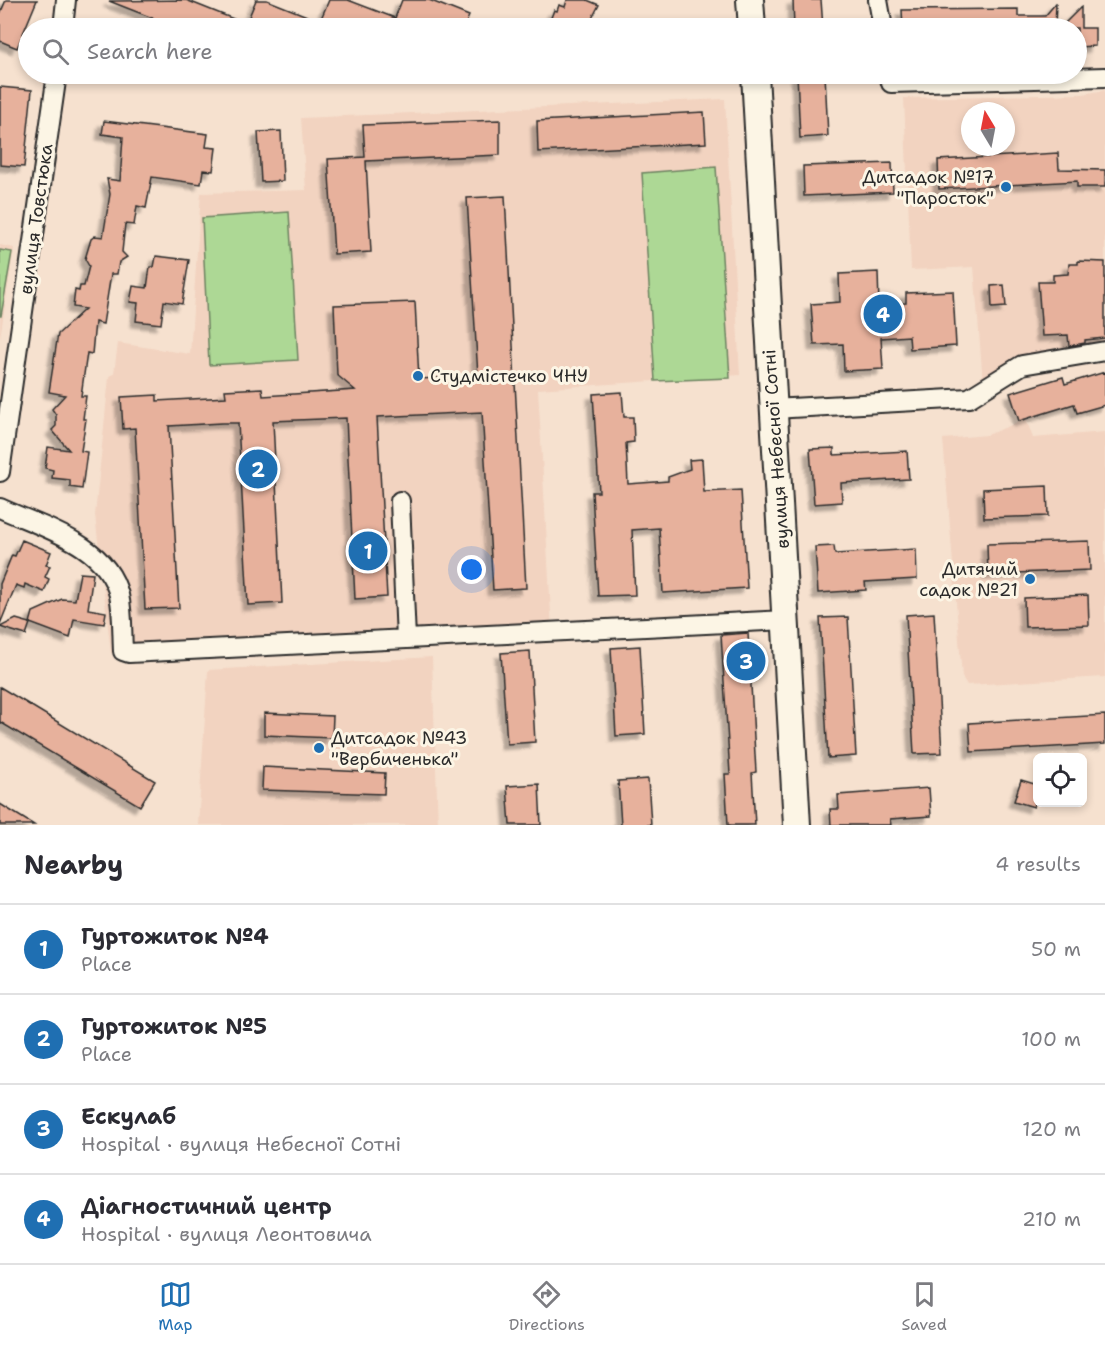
<!DOCTYPE html>
<meta charset="utf-8">
<style>
body{margin:0;font-family:"Shantell Sans",sans-serif;background:#f7f7f7;color:#2b2b33}
.controls{position:absolute;right:18px;bottom:18px;display:grid;overflow:hidden;border-radius:9px;box-shadow:0 3px 9px #0003}
.controls button{width:54px;height:54px;display:grid;place-items:center;padding:0;border:0;border-bottom:2px solid #e1e1e2;background:#fff;color:#2b2b33;font:30px sans-serif}
.compass{position:absolute;left:961px;top:102px;width:54px;height:54px;border-radius:50%;background:#fff;box-shadow:0 3px 9px #0003;rotate:350deg}
.you{position:absolute;left:472px;top:570px;width:21px;height:21px;margin:-15px;border:4px solid #fff;border-radius:50%;background:#1a73e8;box-shadow:0 0 0 9px #1a73e833}
.badge{display:grid;place-items:center;width:39px;height:39px;border-radius:50%;background:#1f6fb2;color:#fff;font-size:20px;font-weight:700}
.pin{position:absolute;translate:-50% -50%;border:3px solid #fff;box-shadow:0 2px 6px #0006}
.list{margin:0;padding:0;list-style:none}
h2{display:flex;justify-content:space-between;align-items:center;height:78px;margin:0;padding:0 24px;font-size:26px}
h2 small{font-size:20px;font-weight:400;color:#7c7c81}
.list li{display:grid;grid-template-columns:39px 1fr auto;gap:18px;align-items:center;box-sizing:border-box;height:90px;padding:0 24px;border-top:2px solid #e1e1e2}
.list b{display:block;font-size:22px;white-space:nowrap}
.list p{margin:0;font-size:20px;white-space:nowrap;color:#7c7c81}
.list em{font-size:20px;font-style:normal;color:#7c7c81}
.icon{flex:none;width:33px;height:33px;fill:none;stroke:currentColor;stroke-width:2;stroke-linecap:round;stroke-linejoin:round}
.map{position:relative;flex:none;width:1105px;height:825px;overflow:hidden}
.search{position:absolute;background:#fff;box-shadow:0 3px 9px #0003;left:18px;right:18px;top:18px;height:66px;display:flex;align-items:center;gap:15px;box-sizing:border-box;padding:0 21px;border-radius:33px;color:#7c7c81;font-size:22px}
.sheet{height:438px;background:#fff}
nav{display:flex;justify-content:space-around;align-items:center;box-sizing:border-box;height:84px;border-top:2px solid #e1e1e2;background:#fff;font-size:16px;color:#7c7c81}
nav a{display:grid;justify-items:center;gap:3px}
nav .on{color:#1f6fb2}
.map>svg:first-child{display:block}
.built{fill:#f2d3c0;fill-rule:evenodd}
.green{fill:#add895;stroke:#6c8260;stroke-width:1.5}
.building{fill:#e7b19c;stroke:#2b2b2b;stroke-width:1.5;filter:url(#shadow)}
.lines{fill:none;stroke-linecap:round;stroke-linejoin:round}
.street-casing{stroke:#2b2b2b;stroke-width:22}
.secondary-casing{stroke:#2b2b2b;stroke-width:30}
.street{stroke:#fcf5e5;stroke-width:18}
.secondary{stroke:#fcf5e5;stroke-width:26}
.poi-dot{fill:#1f6fb2;stroke:#fcf5e5;stroke-width:2}
.labels{text-anchor:middle;dominant-baseline:central;stroke-width:6;stroke-linejoin:round;paint-order:stroke}
.poi-label{font-size:18px;fill:#2b2b2b;stroke:#fcf5e5;text-anchor:end}
.street-label{font-size:18px;fill:#2b2b2b;stroke:#fcf5e5}
</style>
<div class="map">
<svg width="1105" height="825" viewBox="0 0 1105 825">
<defs>
<filter id="shadow"><feDropShadow dx="-5.5" dy="5.5" stdDeviation="1.5" flood-color="#0004"/></filter>
</defs>
<rect width="100%" height="100%" fill="#f6e1cf"/>
<filter id="ink" filterUnits="userSpaceOnUse"><feTurbulence type="fractalNoise" baseFrequency=".0167" numOctaves="2"/><feDisplacementMap in="SourceGraphic" scale="12" xChannelSelector="R" yChannelSelector="G"/><feConvolveMatrix kernelMatrix="1 2 1 2 8 2 1 2 1" color-interpolation-filters="sRGB"/></filter>
<g filter="url(#ink)">
<path class="built" d="M1105,90V350L983,384L974,267L911,270L904,98L1083,94ZM970,111H1006V147H970Z
M725,99L740,375L538,389L552,631L111,653L95,515L109,377L114,373L118,343L190,354L201,193L306,190L301,118Z
M0,245L14,248L0,338Z
M1026,419L1033,438L1105,432V677L967,685L962,677L943,439L987,435Z
M432,657L438,825H198L208,670Z"/>
<path class="green" d="M716,167L730,378L655,381L642,173Z
M289,212L298,360L209,365L202,218Z
M0,250L12,252L1,316H0Z"/>
<path class="building" d="M6,0H37L17,48L0,41V14Z
M186,0L246,24L256,0H267L337,28H178L109,1Z
M329,0H348L395,18L402,0H429L469,16L464,28H419L395,19L391,28H339L320,21Z
M567,0H587L599,5L587,28H547L554,10L557,11L559,5L565,7Z
M793,0H821L823,28H794Z
M1056,3L1055,28H903L902,10L1018,9V16H1045Z
M1081,7V28H1095V46L1077,47V28H1060Z
M797,74H825L828,136L800,138Z
M0,87L32,90L24,167L0,165Z
M704,112L706,143L538,152L537,121Z
M500,120V155L366,161L371,252L334,254L328,159L365,157L363,125Z
M104,121L208,134L206,147L216,148L213,171L203,170L201,184L152,177L146,208L137,206L134,225L125,224L122,252L127,257L119,262L117,274H111L103,324L95,322L92,354L87,353L81,396H86L83,419H86L81,451L87,452L82,489L70,487V480L52,478L53,470L45,468L48,447L69,450L52,430L56,426V415L52,409L65,395L49,392L58,334L85,309L73,307L75,290L79,291L80,286H84L89,266L85,259L91,239L95,236L103,237L110,194L107,179L120,181L123,137L102,134Z
M281,131L283,181L261,182L258,132Z
M1058,153L1059,169L1105,170V187H1077V181L939,189L938,160Z
M892,163L893,192L804,196L803,166Z
M505,196L526,588L493,590L482,412L377,417L387,597L355,599L346,418L273,421L282,603L248,605L238,423H222L169,426L179,608L145,609L135,428L123,429L121,397L157,395V401L226,397L225,390L262,388L263,396L355,390L337,375L334,305L415,302L419,379L478,376L467,198Z
M156,256L189,260L182,304L164,301L161,324L136,321L138,303L130,302L133,286L147,288L150,267H154Z
M1078,261L1105,262V338L1085,340V343L1069,346L1068,335L1042,336L1038,282H1053V275L1068,274L1069,264H1078Z
M878,272L879,305L906,303V293L953,291L956,346L910,349L909,336L881,338L883,369L844,371L843,344L814,345L811,304L840,302L839,274Z
M1004,285L1006,307L992,308L991,286Z
M1105,372V405L1077,413L1074,404L1019,421L1010,393L1063,377L1065,384Z
M622,392L624,417H633L634,442L626,443L628,484L668,481V477L690,469L689,460L702,459L704,492L741,490L747,588L663,593L659,528L632,530L635,595L598,596L592,492H599L593,394Z
M834,448V455L907,451L909,479L841,483L842,502L814,504L810,449Z
M1047,486L1048,516L984,518L983,489Z
M22,540L51,552L46,565L50,566L45,577L49,579L44,592L25,584L24,588L16,585L0,624V584L12,555L15,556Z
M1089,541L1090,570L988,574L987,544Z
M834,546L835,554L916,549L917,579L865,582L866,590L818,593L815,547Z
M80,573L93,574L88,609L106,612L104,624L74,619L70,638L30,623L33,612L62,599L75,600Z
M1088,595L1089,625L1025,627L1024,598Z
M934,613L942,753L914,754L906,615Z
M848,617L856,756L828,758L820,618Z
M16,619L30,623L26,635L0,627Z
M748,633L756,772L752,773L755,825H728L725,774H730L721,635Z
M640,646L645,734L616,736L611,648Z
M530,651L535,742L507,744L501,653Z
M0,687L155,781L140,806L0,722Z
M264,713L333,716L332,738L264,735Z
M1105,715V744L971,752L969,723Z
M263,767L385,773L384,794L262,790Z
M648,779L651,825H621L618,781Z
M1021,780L1038,785L1034,807L1014,801Z
M539,784L541,825H510L507,786Z
M929,788L931,816L890,819L891,825H831L830,809H839L838,795Z
M0,804L34,825H0Z"/>
<g class="lines">
<g class="street-casing">
<path id="street" d="M878,0L883,28
M63,28L66,0
M889,74L891,83L1105,77
M773,409L969,398L1022,365L1105,351
M0,472L57,74
M400,501L406,639
M0,508C43,528 106,543 119,595C123,613 122,633 123,651L129,653L787,620"/>
</g>
<g class="secondary-casing">
<path id="secondary" d="M750,0L752,28
M755,74L797,825"/>
</g>
<use href="#street" class="street"/>
<use href="#secondary" class="secondary"/>
</g>
</g>
<g class="poi-dot">
<circle cx="1006" cy="187" r="6"/>
<circle cx="418" cy="376" r="6"/>
<circle cx="1030" cy="579" r="6"/>
<circle cx="319" cy="748" r="6"/>
</g>
<g class="labels">
<g class="poi-label">
<text x="994" y="177">Дитсадок №17<tspan x="994" dy="21">"Паросток"</tspan></text>
<text x="430" y="376" text-anchor="start">Студмістечко ЧНУ</text>
<text x="1018" y="569">Дитячий<tspan x="1018" dy="21">садок №21</tspan></text>
<text x="331" y="738" text-anchor="start">Дитсадок №43<tspan x="331" dy="21">"Вербиченька"</tspan></text>
</g>
<g class="street-label">
<text transform="translate(36 219) rotate(-82)">вулиця Товстюка</text>
<text transform="translate(776 449) rotate(-94)">вулиця Небесної Сотні</text>
</g>
</g>
</svg>
<div class="controls">
<button><svg class="icon" aria-label="locate" viewBox="0 0 24 24"><circle cx="12" cy="12" r="6"/><path d="M12 2v4M12 18v4M2 12h4M18 12h4"/></svg></button>
</div>
<svg class="compass" viewBox="-18 -18 36 36"><path d="M0-13l5 13h-10z" fill="#e53935"/><path d="M0 13l5-13h-10z" fill="#7c7c81"/></svg>
<div class="you"></div>
<div class="pin badge" style="left:368px;top:551px">1</div>
<div class="pin badge" style="left:258px;top:469px">2</div>
<div class="pin badge" style="left:746px;top:661px">3</div>
<div class="pin badge" style="left:883px;top:314px">4</div>
<div class="search"><svg class="icon" aria-label="search" viewBox="0 0 24 24"><circle cx="10" cy="10" r="6"/><path d="M15 15l6 6"/></svg>Search here</div>
</div>
<section class="sheet">
<h2>Nearby<small>4 results</small></h2>
<ul class="list">
<li><span class="badge">1</span><div><b>Гуртожиток №4</b><p>Place</p></div><em>50 m</em></li>
<li><span class="badge">2</span><div><b>Гуртожиток №5</b><p>Place</p></div><em>100 m</em></li>
<li><span class="badge">3</span><div><b>Ескулаб</b><p>Hospital · вулиця Небесної Сотні</p></div><em>120 m</em></li>
<li><span class="badge">4</span><div><b>Діагностичний центр</b><p>Hospital · вулиця Леонтовича</p></div><em>210 m</em></li>
</ul>
</section>
<nav>
<a class="on"><svg class="icon" aria-label="map" viewBox="0 0 24 24"><path d="M3 6l6-2 6 2 6-2v14l-6 2-6-2-6 2zM9 4v14M15 6v14"/></svg>Map</a>
<a><svg class="icon" aria-label="directions" viewBox="0 0 24 24"><path d="M12 3l9 9-9 9-9-9zM9 14v-3h6M13 9l2 2-2 2"/></svg>Directions</a>
<a><svg class="icon" aria-label="saved" viewBox="0 0 24 24"><path d="M7 4h10v16l-5-4-5 4z"/></svg>Saved</a>
</nav>
